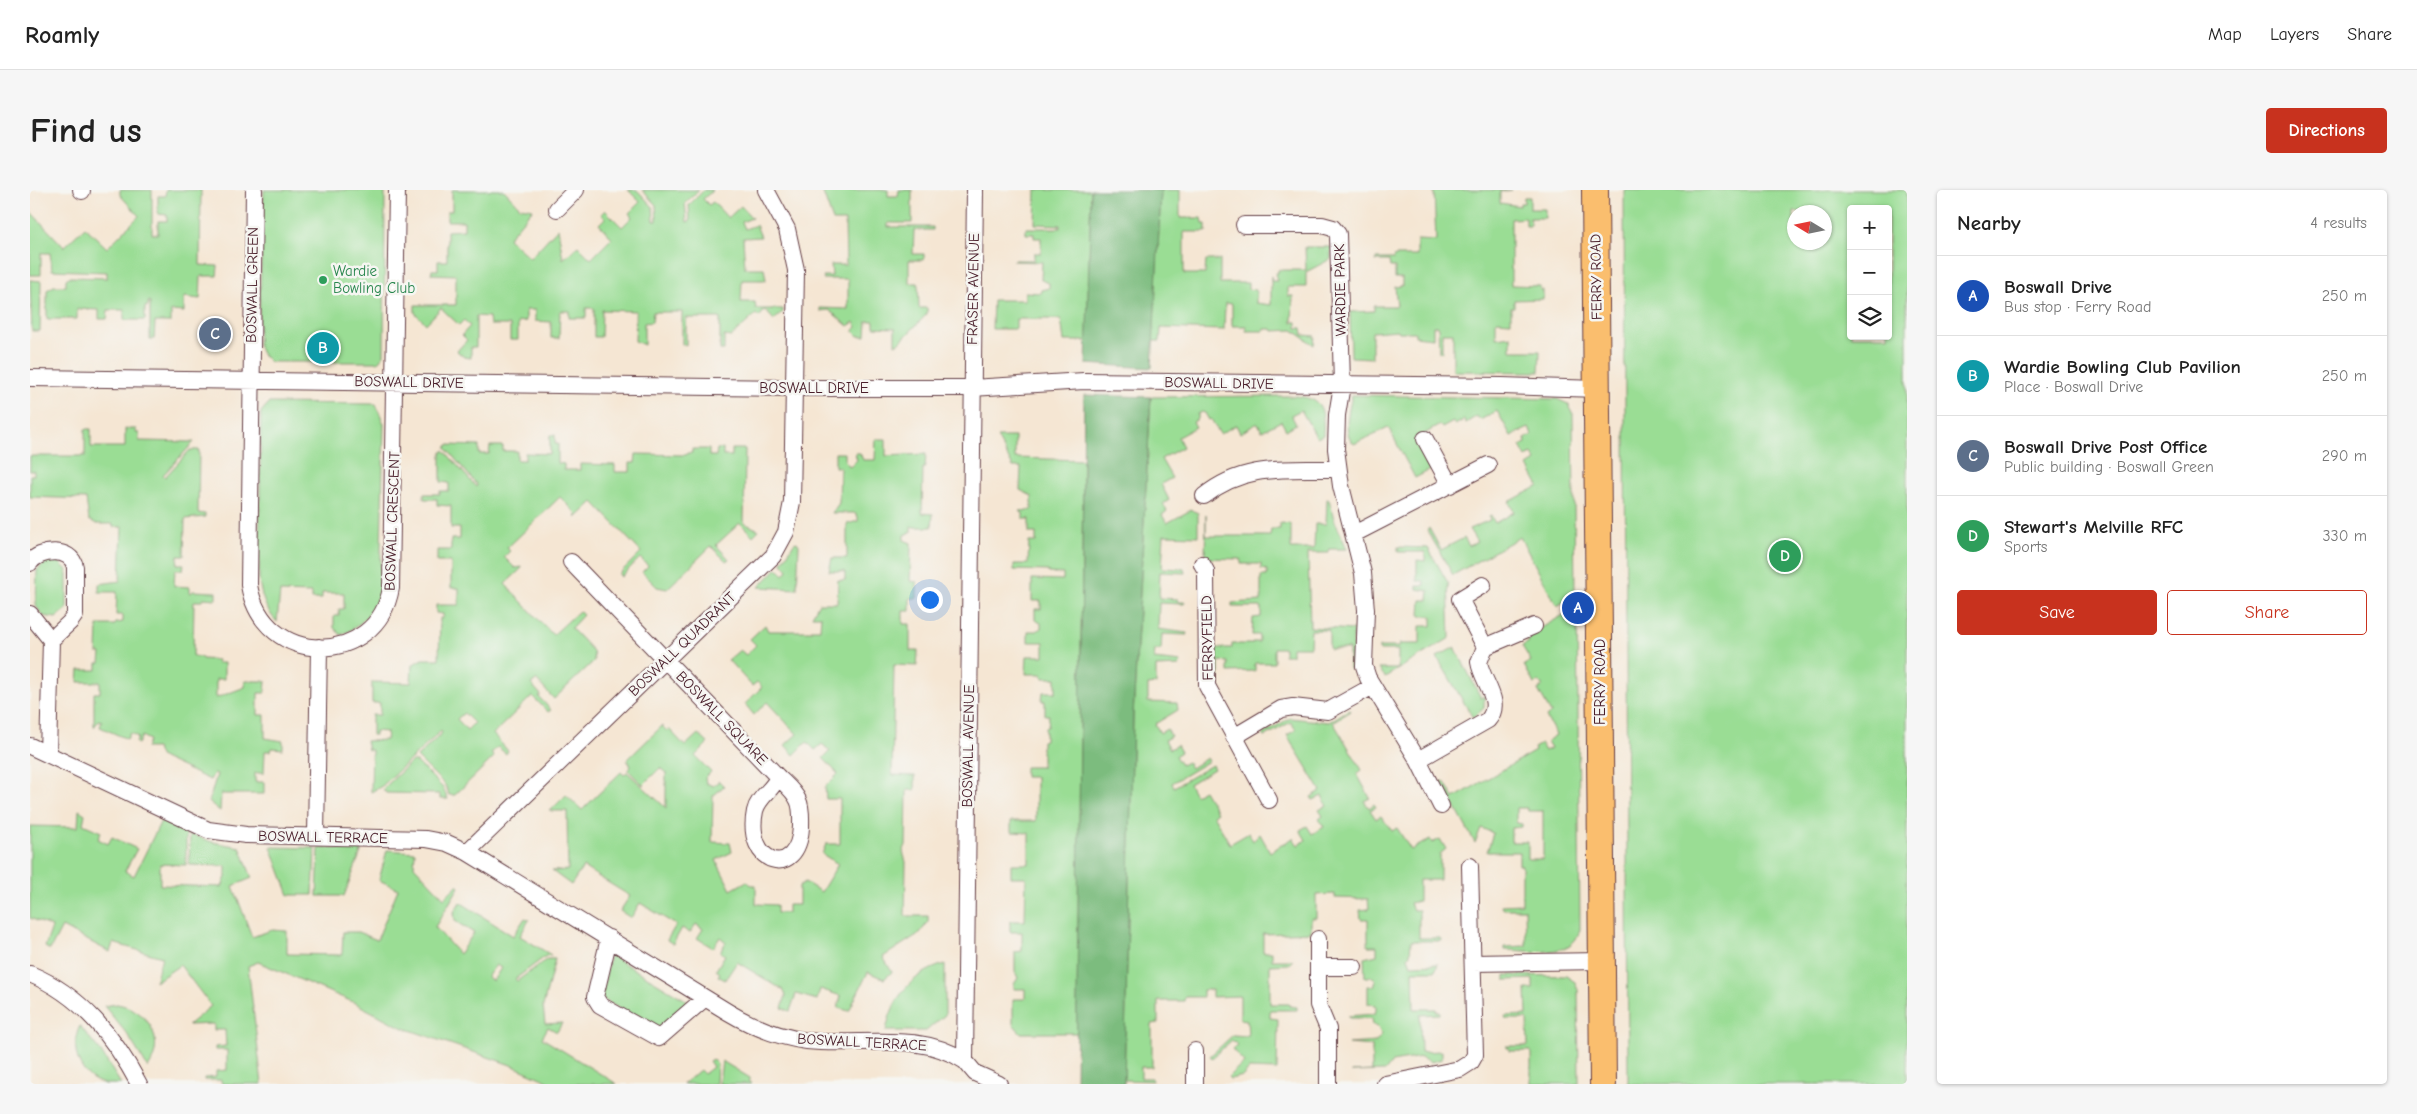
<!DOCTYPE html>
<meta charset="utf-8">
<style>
body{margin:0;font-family:"Comic Neue",sans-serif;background:#f6f6f6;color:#222}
.controls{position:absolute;right:15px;top:15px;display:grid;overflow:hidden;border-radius:5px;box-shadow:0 1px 4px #0004}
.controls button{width:45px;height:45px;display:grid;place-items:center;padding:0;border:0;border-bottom:1px solid #e0e0e0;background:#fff;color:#222;font:25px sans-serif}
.compass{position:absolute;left:1757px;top:15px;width:45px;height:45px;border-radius:50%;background:#fff;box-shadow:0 1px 4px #0004;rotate:280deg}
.you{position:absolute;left:899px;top:409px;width:18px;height:18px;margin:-12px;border:4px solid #fff;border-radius:50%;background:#1a73e8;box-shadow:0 0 0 8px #1a73e833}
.badge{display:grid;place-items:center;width:32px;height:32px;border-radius:50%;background:#c8321e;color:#fff;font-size:16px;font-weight:700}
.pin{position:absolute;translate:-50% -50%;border:2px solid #fff;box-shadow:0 1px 5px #0006}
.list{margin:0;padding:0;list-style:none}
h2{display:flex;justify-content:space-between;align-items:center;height:65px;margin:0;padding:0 20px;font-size:21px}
h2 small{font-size:16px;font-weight:400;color:#767676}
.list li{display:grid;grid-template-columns:32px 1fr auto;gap:15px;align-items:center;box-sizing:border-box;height:80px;padding:0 20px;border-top:1px solid #e0e0e0}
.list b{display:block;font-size:19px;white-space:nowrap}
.list p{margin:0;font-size:16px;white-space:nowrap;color:#767676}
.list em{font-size:16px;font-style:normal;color:#767676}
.actions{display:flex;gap:10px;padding:15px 20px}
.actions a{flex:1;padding:11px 0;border:1px solid #c8321e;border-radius:5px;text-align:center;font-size:18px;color:#c8321e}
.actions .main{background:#c8321e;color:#fff}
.icon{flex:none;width:28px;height:28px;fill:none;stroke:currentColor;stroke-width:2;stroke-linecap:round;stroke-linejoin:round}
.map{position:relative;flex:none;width:1877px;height:894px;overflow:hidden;border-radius:5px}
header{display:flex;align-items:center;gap:30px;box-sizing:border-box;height:70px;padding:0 25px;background:#fff;border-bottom:1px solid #e0e0e0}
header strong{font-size:24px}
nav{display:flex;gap:28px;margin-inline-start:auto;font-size:18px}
.intro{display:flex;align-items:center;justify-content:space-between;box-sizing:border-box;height:120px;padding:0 30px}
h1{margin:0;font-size:35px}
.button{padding:12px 22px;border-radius:5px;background:#c8321e;color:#fff;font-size:18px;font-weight:700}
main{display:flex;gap:30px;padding:0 30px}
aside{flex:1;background:#fff;border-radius:5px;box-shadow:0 1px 4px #0004}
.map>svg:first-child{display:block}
.green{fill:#9add94;stroke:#727e60;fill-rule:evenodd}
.forest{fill:#7bbc7e;stroke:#626e54}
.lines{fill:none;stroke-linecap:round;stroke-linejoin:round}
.minor-casing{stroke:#643d44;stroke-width:18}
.primary-casing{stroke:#643d44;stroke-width:28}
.minor{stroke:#fff;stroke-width:16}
.primary{stroke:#fabe6e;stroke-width:26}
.leisure-dot{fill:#2e9e5b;stroke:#f6f6f2;stroke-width:2}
.labels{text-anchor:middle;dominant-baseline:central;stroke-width:5;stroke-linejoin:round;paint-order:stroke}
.leisure-label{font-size:15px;fill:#27864d;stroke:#f6f6f2;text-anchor:start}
.street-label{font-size:15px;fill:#4a1f2b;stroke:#f6f6f2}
</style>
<header>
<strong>Roamly</strong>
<nav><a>Map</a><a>Layers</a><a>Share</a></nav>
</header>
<div class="intro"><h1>Find us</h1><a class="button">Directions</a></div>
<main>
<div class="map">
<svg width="1877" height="894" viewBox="0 0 1877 894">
<rect width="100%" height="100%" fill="#f6f6f2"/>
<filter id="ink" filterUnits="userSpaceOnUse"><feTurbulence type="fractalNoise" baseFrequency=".02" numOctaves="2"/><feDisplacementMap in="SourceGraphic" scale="10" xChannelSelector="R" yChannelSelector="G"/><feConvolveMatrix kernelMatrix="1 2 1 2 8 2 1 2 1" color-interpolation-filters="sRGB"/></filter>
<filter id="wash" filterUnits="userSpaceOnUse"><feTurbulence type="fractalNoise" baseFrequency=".0096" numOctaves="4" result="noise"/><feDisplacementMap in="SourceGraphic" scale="20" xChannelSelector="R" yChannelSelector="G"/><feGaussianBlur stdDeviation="1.12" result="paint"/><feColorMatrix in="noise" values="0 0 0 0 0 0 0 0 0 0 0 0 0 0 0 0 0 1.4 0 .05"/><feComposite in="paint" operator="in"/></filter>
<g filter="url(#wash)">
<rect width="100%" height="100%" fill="#f5e6d3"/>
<path class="green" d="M90,0H122V44H128V31H137V25L128,24V6H135L136,0H171L170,75L188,76L187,86H171L170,109L154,107V122L141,121V132H125L124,149H120V111L118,112V116L115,117V130H94V120H78L77,129H69V120L47,119V129H17V100L24,96H36V89L39,87L77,88V82L22,80L20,63H11V85H0V21L34,57L55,37L77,58L109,26L90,5Z
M234,0H355L354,165L348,172H240L232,164L228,155Z
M422,0H474L490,17L503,19L478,48L500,68L528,38L533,69L548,56L561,69L582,48L569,34L575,28L571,24L575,20L592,37L602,27L599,23L610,12L598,0H607L623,17L624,31H627L626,15L612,0H669L655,13L657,32L660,31L659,15L674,0H683L673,9L679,15L683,12L698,28L711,16L722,28L712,32L715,39L726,35L731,47L713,48L715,78H734L736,90H712L711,112H725L726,119H753V122L744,130L735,120L729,127L726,124L701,147L694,146V160H690V128H656V155L652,154V122H623L622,132L614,133V155L605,151L606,121L572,120L571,147H564V118H556V128H539V121H530L529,148H521V132L505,131V120H496V131L488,132V150H480V135H460L459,127L446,126V157H441V168L434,167L427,161L437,150L432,145L440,136L434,130L429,135L411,118L396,134L385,123V115H426V85L401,84L402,80H408V71H417V41L434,40V31H417V21H422Z
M792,0H858V6H868L869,0H882V33H858V37H903V40H884L883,64H894V70H879V93H888L889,118H897V124L868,154H865V138L844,137V131H837L836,146H828L823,141L827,137L824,132L818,136L799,120L790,121V118L818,119V89H793L794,86H802L801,75H816L815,31H803Z
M1006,0H1061L1057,151H1034L1031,129H986V139H962L963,110H995V102L1011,103V100L1019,98V93L1011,90L1012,72L983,71V70H1004V63H1011V48H1004V44H996V38H1030V35L1005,34Z
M1131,0H1150V28H1172L1173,34H1176V42H1154V84H1175L1176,70H1190V93H1218V99L1226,100V113L1241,115V86V91H1247L1245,83H1248V80H1276L1275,57H1301V69L1276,82V97H1258V106H1263L1262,132H1267V138H1272L1273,145L1285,146L1284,155L1263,140L1243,141L1242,139H1234L1233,141H1216V136H1202V114L1195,113L1194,140L1131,138L1130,151H1123Z
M1404,0H1482L1470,2V13L1490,16V13H1494V7H1500V19H1515V28H1500V36H1496V28L1481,29V95L1510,96V100H1513V109L1484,110V117H1481V132L1466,131V148L1481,146V161H1510L1509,182L1423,181V143H1412V162H1409L1408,136H1403V148L1385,146V142H1369L1368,140L1342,142V168L1321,167L1320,122L1344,121V116H1367L1365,97L1372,96V88H1365V77H1360L1359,71H1346V69H1364L1365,66H1387V50L1406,51Z
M1594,0H1877V894H1598ZM1821,19H1858V146H1821ZM1764,22H1794V52H1764Z
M0,90L11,91L10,141H2Z
M1322,205L1527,209L1538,214L1543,223L1545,402L1539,409L1527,416L1490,347L1423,385L1397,340L1399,338L1411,360L1434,348L1439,356L1447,352L1439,339L1460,330L1459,327L1461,326L1465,333L1484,322L1479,312L1509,296L1498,276L1506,271L1502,264L1496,267L1490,256L1496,253L1495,249L1502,245L1499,238L1481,246L1467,221L1450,230L1447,226L1436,233L1434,230L1425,235L1423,232L1412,238L1410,235L1387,248L1402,279L1385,288L1358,237L1324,254C1312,242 1319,221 1322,205Z
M1264,206C1293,208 1294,218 1293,245L1287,248L1271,220L1261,225L1266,234L1256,240L1251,231L1232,241L1228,233L1210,243L1206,235L1190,244L1181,229L1179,230L1175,223L1172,222L1168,224V229L1163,232L1166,237L1148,247L1153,257L1131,269L1142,288L1131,294L1139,310L1133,314L1137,321L1132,325L1137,333L1161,320L1168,323V346L1134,345L1132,378L1154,379L1155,383L1130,382L1129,408L1148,409V412H1155L1154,414L1129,413L1128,439L1157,443V445L1132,444L1131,460H1125L1124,469L1151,472L1149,476L1126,477V494L1118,495V512L1147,513L1148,520L1125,534L1130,543L1137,539L1141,546L1135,550L1140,559L1147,555L1151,562L1145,566L1151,575L1157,572L1161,578L1177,568L1179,571L1142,593L1144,597L1182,575L1184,579L1159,594L1165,605L1174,600L1187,622L1183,625L1200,654L1219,643L1223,651L1230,644L1240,662L1263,648L1268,655L1276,650L1270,640L1277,636L1282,644L1294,637L1289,629L1293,626L1289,620L1297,615L1292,606L1283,610L1281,607L1291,601L1257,545L1266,540L1261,532L1234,547L1233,544L1260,528L1299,532L1320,519L1321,521L1303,532L1332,580L1327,584L1340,608L1334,611L1339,618L1344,614L1346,617L1340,620L1346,629L1351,626L1362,641L1367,638L1381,660L1400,649L1402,653L1410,649L1416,659L1410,664V690H1389V711L1380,713L1383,720H1389V748H1410L1412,751H1381L1380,764L1378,767L1381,775L1408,774L1405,781H1383L1384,819H1406V821H1410V824L1390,825L1391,862L1412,861V869L1401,872L1391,867L1362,872L1355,881L1321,882L1342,881V856L1318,854L1346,852L1352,844L1348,837L1343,835L1342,828H1319L1318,826L1344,824L1346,821V815L1338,814V796H1344L1346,790L1343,787H1335L1334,768L1347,765V756H1338V729H1331L1330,720L1339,719L1338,709L1305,708V704L1286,705V728H1281V742L1233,744V762H1242V770H1263L1259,774L1240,775V814H1259V816L1267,817V820H1240V828L1248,829L1247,880L1219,879L1213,886L1200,889L1198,887L1214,872L1202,859L1207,855L1202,850L1182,868L1180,866L1203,845L1218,846L1217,830L1210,829V806L1182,807V800H1173V807H1155L1154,811H1128V833L1122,834V877H1111V888H1122V891L1094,890L1103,526L1121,207Z
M239,213L346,214L354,234L350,401C343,422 332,436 311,445L304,438V426H309V419H314V403H292V409H282V403L250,402L247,432C235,419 231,406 229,389L231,222Z
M55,239H61V257H95V239H106V243H109V251L164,252L133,285L135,287L160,260H169L168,323L175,324V327L155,329L154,366H148L147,374H154L153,380H145L144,396L160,397V404L163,401L186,402V409L173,408L172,411H164L163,466L171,467L172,469L187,470V473H194V489H186V508L215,497V491H236L235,503H228V525H235V548L253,551V559L242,558L241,561H235L234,583H225V592H234V604H191L190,621L179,612L187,584L184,583L180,590L131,567L126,558H116L119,550L112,546L108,554L106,553L108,547L100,543L97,549L70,537L72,531L69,530L64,537V503H70V492H48L49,480H67V473H70L71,463H67L68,435H85L86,433L93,432V425H86L87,402H69V394L90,391L92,337H83V334H67L59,330L56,309L0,307V285H4V281H0V266H55Z
M520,245H525V254H528V273L534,274V280H550V274L585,275V282H600V273H605L606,264L656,265L657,263H662V259H679V266H686L687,259H693V266H702V259H715L714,333L729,340L723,346L710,333L686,355L699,369L696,371L681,356L637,399L627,397L612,382L618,376L610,368L591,387L589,384L611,362L563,312L546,328L547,324L530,307L477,358L480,361L474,367L485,378L493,377L475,394L523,445L549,421L553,425L541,438L563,461L564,471L524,509L506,490L501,494L511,505L509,507L521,520L518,522L502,506L463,544L478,561L476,564L468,557L461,563L464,567L425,605H419L415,595L387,567L412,543L411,541L352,596L341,602L342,560H338L336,551L356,550L357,542L345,541V545H342V525H350V513H342V492L381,493L382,475L392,469H409L410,428H413V424L406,423V415H429V398H421V372H407V360H421V349H430V338H421V316L407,315V309H394V304H410V301H419V293L411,292V264L414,260L446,297L447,295L416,258L418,255L449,256V264H459L460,256H473V261H487V270H495V263L520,264ZM434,523L444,533L437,540L427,529Z
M967,247H985V268L1053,270L1047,843H991L983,834V809H995V799H984V794L988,788L985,782V762L992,761V742H980V731H995L996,687H981V674H999V643L981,642V631H1006V587H995V577H1012V551L1015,550V537H1018L1019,525H1015V511H1012L1013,502H1026V488H1013L1012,484H996L997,466H1014V452H998V441H1007L1011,438V433L1005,430V419H1011V411H1002V389L1033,390V384L1018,383V381L984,380V374H998L999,352H1006V343H999V329H993V323L989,321L1002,320V306L990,300L991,277H983Z
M846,249H856V266L896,264L895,278H893L892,323L903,324L902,337H881V342L874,345V350L881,353L880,391L887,392V408H880V421H873V434H880V461H888L887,476L864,475L862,585L885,586V600H877L876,655L873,662L876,672L875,726H898V732L890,743L853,767L862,782L854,789L838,782L819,821L808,818L811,806L790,799L787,810L766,804L760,821L752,818L756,805L753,800L707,772L695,790L688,786L690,783L686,780L695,765L690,762L696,752L690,747L683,758L667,748L673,739L666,734L660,743L652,738L643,754L637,750L646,735L610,713L601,728L590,721L600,706L553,677L541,695L522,681L538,680L537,621H520L536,605L552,620L591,582L594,585L597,582L636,618V583L630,578L613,595L598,580L601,577L597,570L632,536L637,541L639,539L655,556L668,544L678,553L665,566L681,582L675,588L676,593L683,596L689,591L694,596L683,606L682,652L700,653L702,662L686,670L701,700L717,691L721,695H726V714L747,715V723H758V715H769V696L775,692L791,702L808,674L792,664L796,654H810V609H796L795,597L808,584L793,568L800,561L792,554L785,560L777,552L764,565L755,555L767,544L737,512L724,525L715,514L732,497L727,492L722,496L698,470L710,460L716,465L726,455L720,449L735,435L738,441H782V439H790L791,426H782L789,413H807L808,390H815V381H799L802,368H817V334L828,331V326L824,323H802L809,313L810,277H805V263H815V271L820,277L827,270L825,263H830L833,270H845Z
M1297,309H1299L1304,329L1317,359H1299V363H1278L1280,437L1323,440V479H1319V459H1299V440H1281L1280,457H1262V465H1254V458H1244V473H1225V481L1198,482V472L1189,471V503L1185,499L1183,458H1202V454H1222V452H1229V445H1222L1223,428L1231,427V417H1202V413L1231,411V386H1237V380L1231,379V374H1211V369L1175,368L1176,324V346H1240L1241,339H1250V333L1261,334V359H1284L1285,334H1296Z
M767,352L769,355L767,399L729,397L747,378L754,385L758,380L752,373L764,353Z
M1368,357L1398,358L1418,393L1420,448L1355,487L1349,479H1368V460H1349V457H1369V454H1390V436H1402V426H1390L1391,410H1398L1399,401L1387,399V396H1394V391H1387V370L1395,371V362H1368Z
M19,370L28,371L37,380V419L26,428L13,426L6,416L7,380Z
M1547,417L1550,739C1544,770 1499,760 1475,760V757L1496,756L1495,719H1474L1471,717V715L1492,714V675H1489V662H1457L1463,643L1451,638L1445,653L1411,592L1414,591L1424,608L1505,561L1504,558L1511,554L1515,561L1521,558L1517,551L1526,545L1516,527L1521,523L1508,500L1513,496L1509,491L1504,494L1494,475L1501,471L1492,456L1499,452L1496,447ZM1486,618H1497L1498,621H1513V669H1498V652H1481V638L1492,637V634L1486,633Z
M1425,457L1451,508L1454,506V518L1443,528L1407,467Z
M382,571L387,572L413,598L418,609H410V604L356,603L353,599Z
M49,620L55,624L53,634L71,642L68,649L78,654L82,647L107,659L95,681L104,686L131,631L156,643V675L130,674V695L192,697L196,687V676L159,675L160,644L182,652L210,657L222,688L203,696L222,747L242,740L257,741V764L312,765L313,742H328L347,750L368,699L349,690L357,660L385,662L384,676L414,708L427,695L429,697L405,737L429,764L444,743L425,731L424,722L430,712L483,746L495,728L499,730L490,746L521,765L516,766L485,789L487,791L517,769H525L513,816L515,834L532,833L527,842L518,837L512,848L587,894H524L481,875L371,837L323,812L228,772L218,776L232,894H192L191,890H174V888L186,887V881L197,880V860H185V857L196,856L195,840H184V834L158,835L181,816L150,775L125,792L132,767L83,753L80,762L32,737L20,760L15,757L22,737L0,728V636L48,637ZM466,775L471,778L463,791L457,787Z
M241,657L285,658L283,705H259Z
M289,658L332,659L314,706H287Z
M580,765L661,813L630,842L571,808Z
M915,774V825L896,841H856C862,808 882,783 915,774Z
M1475,785L1536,786L1545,792L1548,800L1549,894H1501V861H1479V858H1476V856H1498L1497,829H1476L1475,826L1497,825L1496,799H1503V789L1475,790Z
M87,814C118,819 137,850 118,878L97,844L74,816Z
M50,836L71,862L91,894C86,894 80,894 75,894C49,889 39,857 50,836Z
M682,869L687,874L686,894H653L670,880L674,884L683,877L679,871Z
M692,871L720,888L718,891L722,894H689Z"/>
<path class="forest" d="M1061,0H1131L1122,178L1056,174Z
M1054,205L1121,207L1103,526L1094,894H1046Z"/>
</g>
<g filter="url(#ink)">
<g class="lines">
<g class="minor-casing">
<path id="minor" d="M51,0L52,1
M224,0L219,395C233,478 347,478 361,398L367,0
M945,0L935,871L945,883L969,894
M527,19L546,0
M1214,35H1292L1303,38L1308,44L1312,195L1307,225L1306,259L1311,296L1333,383L1336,420L1334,476L1338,488L1388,570L1411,616
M0,188L764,198H942L1054,191L1472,196L1568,199
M1395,249L1420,295
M1174,306C1215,273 1258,280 1307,279
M1324,344L1458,275
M541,372L748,587C755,594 764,601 768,610C772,618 771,628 771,637C768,691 714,675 725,621C728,607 743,600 748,587
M0,373C9,359 42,357 45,377V425L40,432L21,450L0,424
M1172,374L1176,381L1177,496L1239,610
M1455,457L1504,436
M1204,547L1251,519L1263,517L1298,521L1343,496
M0,556L178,640L216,645L396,649L417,653L437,662L698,822C723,837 748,847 777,851C830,857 888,840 935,871
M18,564L21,450
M1388,570L1458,530C1474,512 1452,492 1449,472L1455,457L1430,409L1453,395
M286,646L289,457
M437,662L743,366L756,342L762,312L766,80L757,39L736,0
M579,748L565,807L570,815L629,848L675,808
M1288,749V815L1298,839V894
M1443,773L1573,771
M1289,777H1324
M0,784C51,805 84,847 109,894
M1165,894V861
M1355,894L1430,879L1441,872L1445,865L1440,676"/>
</g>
<g class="primary-casing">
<path id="primary" d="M1565,0L1573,894"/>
</g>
<use href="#minor" class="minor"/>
<use href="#primary" class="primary"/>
</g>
</g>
<circle class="leisure-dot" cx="293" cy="90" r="5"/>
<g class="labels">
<g class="leisure-label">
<text x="303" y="81">Wardie<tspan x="303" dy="17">Bowling Club</tspan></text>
</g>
<g class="street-label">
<text transform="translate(1566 87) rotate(-91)">FERRY ROAD</text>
<text transform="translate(222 95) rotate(-89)">BOSWALL GREEN</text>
<text transform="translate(943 99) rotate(-89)">FRASER AVENUE</text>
<text transform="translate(1310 100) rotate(-91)">WARDIE PARK</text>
<text transform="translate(379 192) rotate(1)">BOSWALL DRIVE</text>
<text transform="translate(1189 193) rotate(1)">BOSWALL DRIVE</text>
<text x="784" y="198">BOSWALL DRIVE</text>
<text transform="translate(362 331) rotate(-88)">BOSWALL CRESCENT</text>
<text transform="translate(1177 448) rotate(-91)">FERRYFIELD</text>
<text transform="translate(652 454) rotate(-44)">BOSWALL QUADRANT</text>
<text transform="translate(1570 492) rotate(-90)">FERRY ROAD</text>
<text transform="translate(692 528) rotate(46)">BOSWALL SQUARE</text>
<text transform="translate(938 556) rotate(-89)">BOSWALL AVENUE</text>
<text transform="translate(293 647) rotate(1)">BOSWALL TERRACE</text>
<text transform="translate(832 852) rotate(3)">BOSWALL TERRACE</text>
</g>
</g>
</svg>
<div class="controls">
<button>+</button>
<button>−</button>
<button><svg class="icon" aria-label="layers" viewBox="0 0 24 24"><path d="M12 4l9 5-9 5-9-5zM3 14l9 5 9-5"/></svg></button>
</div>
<svg class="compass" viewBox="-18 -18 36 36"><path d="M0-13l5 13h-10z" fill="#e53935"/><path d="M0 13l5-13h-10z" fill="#767676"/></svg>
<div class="you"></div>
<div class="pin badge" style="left:1548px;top:418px;background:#1a4fb4">A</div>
<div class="pin badge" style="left:293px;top:158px;background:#0f9aa8">B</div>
<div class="pin badge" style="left:185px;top:144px;background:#5c6f8a">C</div>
<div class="pin badge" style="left:1755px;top:366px;background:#2e9e5b">D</div>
</div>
<aside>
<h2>Nearby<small>4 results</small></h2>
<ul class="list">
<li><span class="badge" style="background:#1a4fb4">A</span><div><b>Boswall Drive</b><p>Bus stop · Ferry Road</p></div><em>250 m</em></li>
<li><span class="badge" style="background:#0f9aa8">B</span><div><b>Wardie Bowling Club Pavilion</b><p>Place · Boswall Drive</p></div><em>250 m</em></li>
<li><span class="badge" style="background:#5c6f8a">C</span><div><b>Boswall Drive Post Office</b><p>Public building · Boswall Green</p></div><em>290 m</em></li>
<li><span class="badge" style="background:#2e9e5b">D</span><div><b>Stewart's Melville RFC</b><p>Sports</p></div><em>330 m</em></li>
</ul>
<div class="actions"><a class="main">Save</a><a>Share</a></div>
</aside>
</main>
